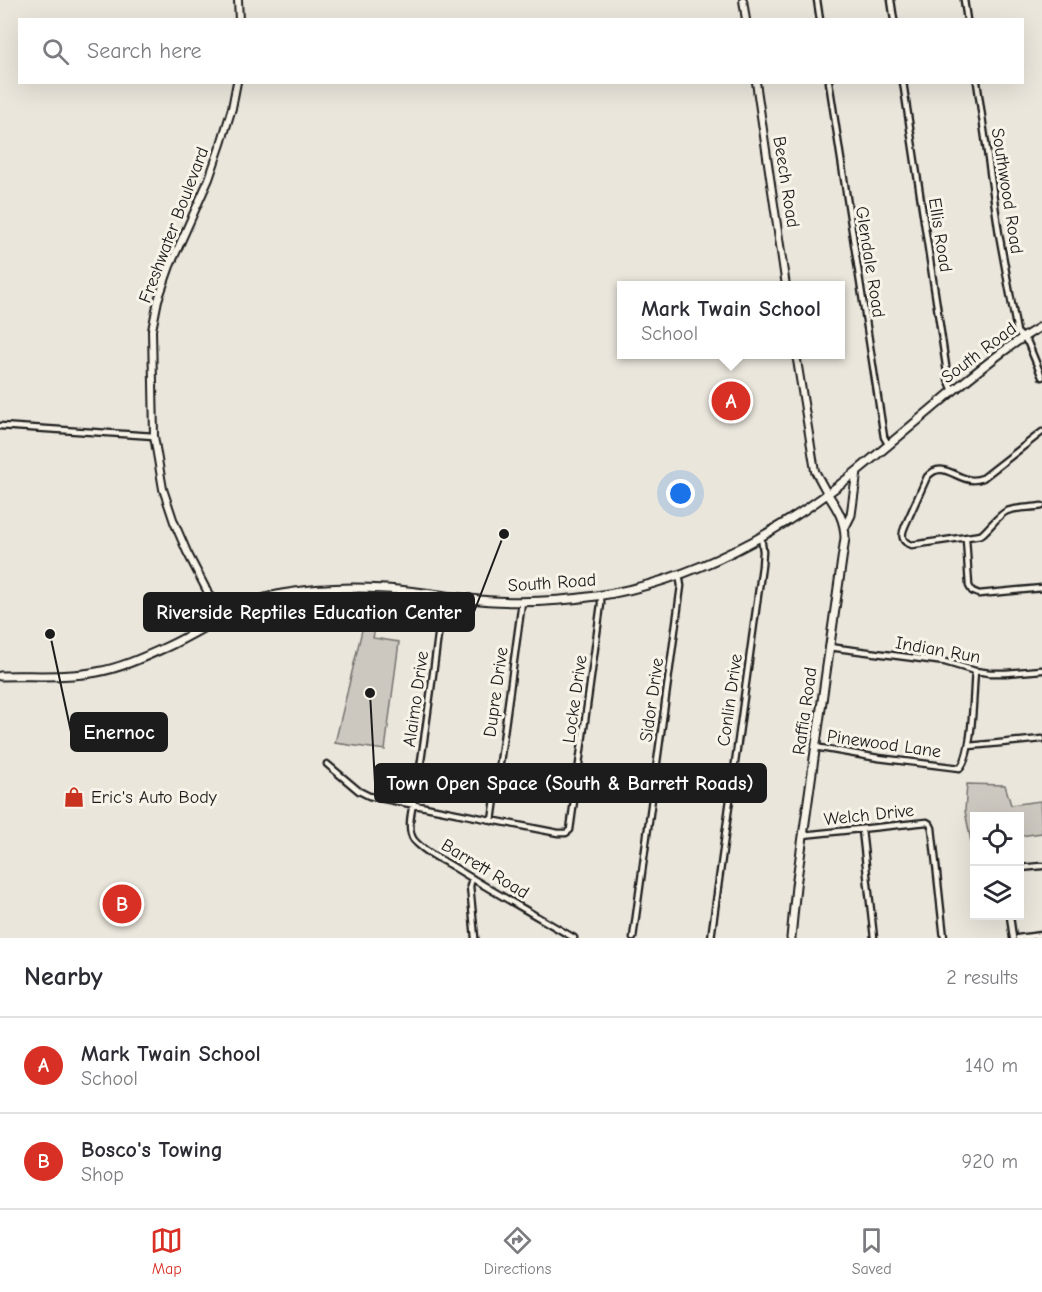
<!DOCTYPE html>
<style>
body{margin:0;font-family:"Comic Neue",sans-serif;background:#f7f7f7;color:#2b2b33}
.controls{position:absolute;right:18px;bottom:18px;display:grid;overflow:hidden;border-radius:0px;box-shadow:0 6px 24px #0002}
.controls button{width:54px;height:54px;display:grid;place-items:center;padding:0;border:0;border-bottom:2px solid #e1e1e2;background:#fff;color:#2b2b33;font:30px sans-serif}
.you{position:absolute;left:681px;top:494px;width:21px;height:21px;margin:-15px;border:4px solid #fff;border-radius:50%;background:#1a73e8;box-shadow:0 0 0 9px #1a73e833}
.badge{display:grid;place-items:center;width:39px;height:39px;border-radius:50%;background:#d93025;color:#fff;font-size:20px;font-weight:700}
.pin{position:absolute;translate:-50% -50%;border:3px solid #fff;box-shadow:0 2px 6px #0006}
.popup{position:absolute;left:617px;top:281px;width:228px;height:78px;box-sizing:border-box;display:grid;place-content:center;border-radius:0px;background:#fff;filter:drop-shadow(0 2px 4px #0005);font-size:20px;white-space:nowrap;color:#7c7c81}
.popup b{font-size:22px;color:#2b2b33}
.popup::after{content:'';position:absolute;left:50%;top:100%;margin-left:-12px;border:12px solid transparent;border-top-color:#fff}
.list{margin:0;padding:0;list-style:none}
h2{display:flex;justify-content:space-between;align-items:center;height:78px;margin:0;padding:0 24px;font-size:26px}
h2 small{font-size:20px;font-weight:400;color:#7c7c81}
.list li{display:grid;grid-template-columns:39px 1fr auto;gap:18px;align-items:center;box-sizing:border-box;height:96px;padding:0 24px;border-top:2px solid #e1e1e2}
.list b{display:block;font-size:22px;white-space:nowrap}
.list p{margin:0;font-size:20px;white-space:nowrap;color:#7c7c81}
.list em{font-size:20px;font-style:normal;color:#7c7c81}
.icon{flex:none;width:33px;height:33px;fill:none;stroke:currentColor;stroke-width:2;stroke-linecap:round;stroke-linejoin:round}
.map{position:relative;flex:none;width:1042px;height:938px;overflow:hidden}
.search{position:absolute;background:#fff;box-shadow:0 6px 24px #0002;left:18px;right:18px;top:18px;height:66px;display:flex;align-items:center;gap:15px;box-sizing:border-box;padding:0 21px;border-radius:0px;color:#7c7c81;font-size:22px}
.sheet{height:270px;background:#fff}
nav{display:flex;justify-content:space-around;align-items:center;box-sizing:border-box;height:84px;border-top:2px solid #e1e1e2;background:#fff;font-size:16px;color:#7c7c81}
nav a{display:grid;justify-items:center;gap:3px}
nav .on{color:#d93025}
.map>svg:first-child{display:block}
.green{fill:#ccc8c0;stroke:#74726e;stroke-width:1.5}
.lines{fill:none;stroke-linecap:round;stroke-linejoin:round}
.minor-casing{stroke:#1c1c1c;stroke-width:9}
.tertiary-casing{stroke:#1c1c1c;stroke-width:10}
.secondary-casing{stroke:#1c1c1c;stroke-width:11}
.minor{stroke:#f7f3e8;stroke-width:4.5}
.tertiary{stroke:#f7f3e8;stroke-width:6}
.secondary{stroke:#f7f3e8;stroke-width:7}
.labels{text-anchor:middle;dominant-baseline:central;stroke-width:6;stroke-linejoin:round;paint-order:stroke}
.street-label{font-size:18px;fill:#1c1c1c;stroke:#f7f3e8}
.poi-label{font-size:18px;fill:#1c1c1c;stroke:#f7f3e8;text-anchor:start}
.leader{fill:none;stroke:#1c1c1c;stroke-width:2}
.callout-dot{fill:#1c1c1c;stroke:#f7f3e8;stroke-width:2}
.callout{fill:#1c1c1c;stroke:#1c1c1c;stroke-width:2}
.callout-label{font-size:20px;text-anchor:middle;font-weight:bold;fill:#fff}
</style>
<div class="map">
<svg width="1042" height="938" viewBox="0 0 1042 938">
<rect width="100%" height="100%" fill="#eae6dc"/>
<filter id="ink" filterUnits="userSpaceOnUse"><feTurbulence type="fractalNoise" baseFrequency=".0167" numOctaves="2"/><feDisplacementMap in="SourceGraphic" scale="12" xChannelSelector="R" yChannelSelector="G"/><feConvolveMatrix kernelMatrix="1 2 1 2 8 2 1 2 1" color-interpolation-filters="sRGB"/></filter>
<g filter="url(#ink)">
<path class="green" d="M368,605L380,606L373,638L399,642L385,750L335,743Z
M967,784L1005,785L1011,805L1040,801L1042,833L1020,836V816H974V842H971L965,811Z"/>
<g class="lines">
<g class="minor-casing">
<path id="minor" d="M817,0L820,20
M891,0L894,20
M964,0L967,20
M829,82L884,437L888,444
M903,82L948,379L953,391
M977,82L999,234L1017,332L1028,343L1042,377
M0,426L154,436
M1042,432L983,478C980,479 976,480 973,480C956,480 942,459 927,477L905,526C901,535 901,542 912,545L981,535C989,529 998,515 1007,511C1017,507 1031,508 1042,506
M966,538L969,586L972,591L979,594L1042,588
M443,596C435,660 427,724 417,787C414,801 405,828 414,840C423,851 440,859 452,866C492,891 533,914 574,938
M829,647L945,662L975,671L990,673H1006L1042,670
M969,746L1042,739
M815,747L878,758L960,768C973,755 973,692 975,671
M327,764L359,791L369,796L558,833H566L570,830L601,604V595
M492,821L522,602
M862,830L874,938
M803,835L927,822L930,824L932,828L944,938
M1020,868L1042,866
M472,878L470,886L475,938
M1010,916L1013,938
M633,938L681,586L679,574
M711,938L762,566L763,551L761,537
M1018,938L1042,935"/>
</g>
<g class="tertiary-casing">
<path id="tertiary" d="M238,0L239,20
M743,0L746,20
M756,82L786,286
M796,354L815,471L827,493
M221,618L187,552L174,522L163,489L154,436L152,330L158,300L170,266L209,179L221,144L232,108L237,82"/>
</g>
<g class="secondary-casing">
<path id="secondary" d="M845,527L851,515L857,471
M0,676C32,675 65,678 97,672C120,668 142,658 162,649C202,632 238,602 282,594C315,588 351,587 385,589C421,591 457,599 493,601C528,603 562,601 596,596C692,582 783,531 857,471C890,444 922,417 954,390C983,367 1010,344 1042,326
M791,938L796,886L845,538C845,520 837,508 827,493"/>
</g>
<use href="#minor" class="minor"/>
<use href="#tertiary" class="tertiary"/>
<use href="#secondary" class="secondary"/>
</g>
</g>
<defs>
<g id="shop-bare" transform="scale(1.62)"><path d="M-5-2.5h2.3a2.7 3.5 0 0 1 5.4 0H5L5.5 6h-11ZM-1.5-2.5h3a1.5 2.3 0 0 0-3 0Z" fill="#c8321e" stroke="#f7f3e8" stroke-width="2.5" paint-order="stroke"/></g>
</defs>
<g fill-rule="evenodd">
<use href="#shop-bare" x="74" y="797"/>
</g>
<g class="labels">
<g class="street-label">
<text transform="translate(786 182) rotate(81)">Beech Road</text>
<text transform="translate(1007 191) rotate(81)">Southwood Road</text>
<text transform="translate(174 225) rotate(-69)">Freshwater Boulevard</text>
<text transform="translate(940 235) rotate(81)">Ellis Road</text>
<text transform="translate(870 262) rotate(81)">Glendale Road</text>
<text transform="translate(979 353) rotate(-37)">South Road</text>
<text transform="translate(552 583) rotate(-4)">South Road</text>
<text transform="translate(938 650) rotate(10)">Indian Run</text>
<text transform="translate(496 692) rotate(-82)">Dupre Drive</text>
<text transform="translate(416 699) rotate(-82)">Alaimo Drive</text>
<text transform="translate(575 699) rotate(-82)">Locke Drive</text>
<text transform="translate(652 700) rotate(-82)">Sidor Drive</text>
<text transform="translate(730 700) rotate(-82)">Conlin Drive</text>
<text transform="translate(805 711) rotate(-82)">Raffia Road</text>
<text transform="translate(884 744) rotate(8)">Pinewood Lane</text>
<text transform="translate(869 815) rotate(-6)">Welch Drive</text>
<text transform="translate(485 869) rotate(31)">Barrett Road</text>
</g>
<g class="poi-label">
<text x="91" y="797">Eric's Auto Body</text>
</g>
</g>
<path class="leader" d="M504 534L474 612M50 634L71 732M370 693L375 783"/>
<g class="callout-dot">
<circle cx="504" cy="534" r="6"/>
<circle cx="50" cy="634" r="6"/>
<circle cx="370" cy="693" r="6"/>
</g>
<g class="callout">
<rect x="144" y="593" width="330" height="38" rx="6"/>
<rect x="71" y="713" width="96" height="38" rx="6"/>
<rect x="375" y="764" width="391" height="38" rx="6"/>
</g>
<g class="callout-label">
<text x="309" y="619">Riverside Reptiles Education Center</text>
<text x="119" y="739">Enernoc</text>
<text x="570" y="790">Town Open Space (South &amp; Barrett Roads)</text>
</g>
</svg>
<div class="controls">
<button><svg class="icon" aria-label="locate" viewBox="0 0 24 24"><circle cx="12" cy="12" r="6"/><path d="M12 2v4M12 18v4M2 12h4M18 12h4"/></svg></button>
<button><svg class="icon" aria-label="layers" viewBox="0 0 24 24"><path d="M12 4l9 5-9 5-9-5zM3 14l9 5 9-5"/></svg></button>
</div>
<div class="you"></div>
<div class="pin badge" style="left:731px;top:401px">A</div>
<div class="popup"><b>Mark Twain School</b>School</div>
<div class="pin badge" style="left:122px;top:904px">B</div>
<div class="search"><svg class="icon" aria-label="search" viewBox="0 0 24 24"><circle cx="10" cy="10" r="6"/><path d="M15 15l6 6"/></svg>Search here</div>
</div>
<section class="sheet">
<h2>Nearby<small>2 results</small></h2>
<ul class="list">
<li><span class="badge">A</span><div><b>Mark Twain School</b><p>School</p></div><em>140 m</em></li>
<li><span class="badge">B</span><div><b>Bosco's Towing</b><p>Shop</p></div><em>920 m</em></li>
</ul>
</section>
<nav>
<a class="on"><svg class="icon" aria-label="map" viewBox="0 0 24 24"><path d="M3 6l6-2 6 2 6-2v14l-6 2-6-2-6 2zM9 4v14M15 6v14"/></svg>Map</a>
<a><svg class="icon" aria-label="directions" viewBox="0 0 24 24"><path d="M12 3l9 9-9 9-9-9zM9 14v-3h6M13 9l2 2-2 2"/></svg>Directions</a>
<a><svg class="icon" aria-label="saved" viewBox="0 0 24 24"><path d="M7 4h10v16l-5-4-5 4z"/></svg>Saved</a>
</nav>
